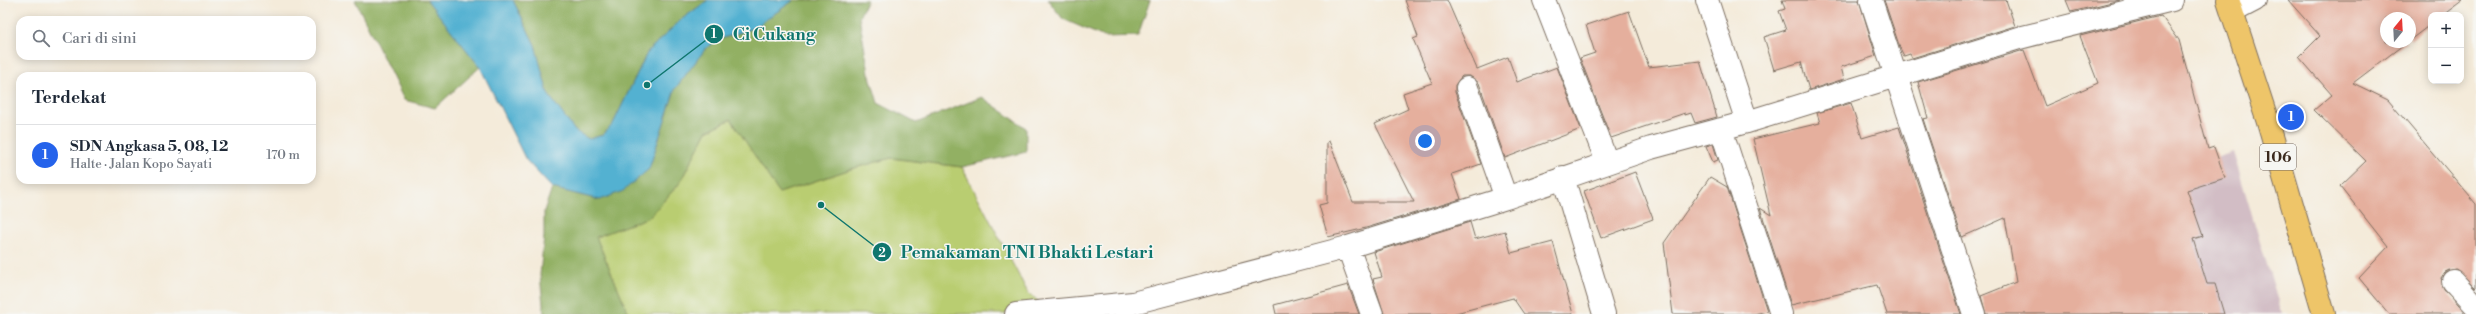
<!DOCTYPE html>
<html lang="id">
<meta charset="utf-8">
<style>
body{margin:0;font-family:"Libre Bodoni",serif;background:#f2f2f3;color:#1f2937}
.controls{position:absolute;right:12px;top:12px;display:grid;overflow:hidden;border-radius:8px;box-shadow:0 2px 10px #0003}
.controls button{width:36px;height:36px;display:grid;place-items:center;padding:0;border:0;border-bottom:1px solid #e0e1e3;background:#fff;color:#1f2937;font:20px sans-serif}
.compass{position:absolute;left:2380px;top:12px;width:36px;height:36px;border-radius:50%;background:#fff;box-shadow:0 2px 10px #0003;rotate:18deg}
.you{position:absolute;left:1425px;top:141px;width:14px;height:14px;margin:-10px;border:3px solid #fff;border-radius:50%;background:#1a73e8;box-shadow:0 0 0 6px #1a73e833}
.badge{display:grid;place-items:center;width:26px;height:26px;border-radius:50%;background:#2563eb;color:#fff;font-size:13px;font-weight:700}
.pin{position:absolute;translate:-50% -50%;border:2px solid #fff;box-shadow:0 1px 4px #0006}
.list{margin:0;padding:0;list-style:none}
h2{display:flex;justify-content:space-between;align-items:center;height:52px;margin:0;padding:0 16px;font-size:17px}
h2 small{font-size:13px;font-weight:400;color:#747a83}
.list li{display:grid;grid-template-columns:26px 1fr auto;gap:12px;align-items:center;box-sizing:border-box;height:60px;padding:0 16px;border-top:1px solid #e0e1e3}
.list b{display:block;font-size:15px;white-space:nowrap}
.list p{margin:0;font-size:13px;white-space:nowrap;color:#747a83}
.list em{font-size:13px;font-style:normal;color:#747a83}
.icon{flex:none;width:22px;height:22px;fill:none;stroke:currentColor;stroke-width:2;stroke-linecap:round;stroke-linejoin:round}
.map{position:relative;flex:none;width:2476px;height:314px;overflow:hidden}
.search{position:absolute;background:#fff;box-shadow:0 2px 10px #0003;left:16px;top:16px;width:300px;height:44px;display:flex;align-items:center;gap:10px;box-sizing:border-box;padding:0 14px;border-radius:12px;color:#747a83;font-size:15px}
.panel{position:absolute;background:#fff;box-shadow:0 2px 10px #0003;left:16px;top:72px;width:300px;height:112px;border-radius:12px}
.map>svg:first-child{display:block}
.industrial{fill:#d2bdc5}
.green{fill:#b9cd71;stroke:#7a7c48}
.forest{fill:#92b063;stroke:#666d40}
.water{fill:#52b1d1;stroke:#466e78}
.building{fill:#e5af9d}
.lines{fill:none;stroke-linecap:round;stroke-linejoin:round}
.minor-casing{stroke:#7c6e60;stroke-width:24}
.major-casing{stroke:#7c6e60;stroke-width:24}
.minor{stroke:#fff;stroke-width:22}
.major{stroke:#eec569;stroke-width:22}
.labels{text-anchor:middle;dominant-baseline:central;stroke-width:3;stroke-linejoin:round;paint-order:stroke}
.shield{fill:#f6f6f2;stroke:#73675e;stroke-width:1}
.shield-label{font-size:15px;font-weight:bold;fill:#3b2a1e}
.leader{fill:none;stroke:#0f766e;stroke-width:1.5}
.callout-dot{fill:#0f766e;stroke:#f6f6f2;stroke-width:1.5}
.mark-label{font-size:12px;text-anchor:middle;font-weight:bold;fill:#fff}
.callout-label{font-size:17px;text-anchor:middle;font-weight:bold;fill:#0f766e;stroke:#f6f6f2;stroke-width:3;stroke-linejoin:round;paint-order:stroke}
</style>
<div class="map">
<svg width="2476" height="314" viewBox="0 0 2476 314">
<rect width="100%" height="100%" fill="#f6f6f2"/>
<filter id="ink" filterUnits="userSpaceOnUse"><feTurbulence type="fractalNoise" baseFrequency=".025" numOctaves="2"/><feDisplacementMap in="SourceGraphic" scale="8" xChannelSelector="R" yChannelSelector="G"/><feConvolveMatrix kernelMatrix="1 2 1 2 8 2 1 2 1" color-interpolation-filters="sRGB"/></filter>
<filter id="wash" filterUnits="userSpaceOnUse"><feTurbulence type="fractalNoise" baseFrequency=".012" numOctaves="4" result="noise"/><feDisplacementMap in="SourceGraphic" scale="16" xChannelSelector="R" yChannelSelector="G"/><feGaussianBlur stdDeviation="0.9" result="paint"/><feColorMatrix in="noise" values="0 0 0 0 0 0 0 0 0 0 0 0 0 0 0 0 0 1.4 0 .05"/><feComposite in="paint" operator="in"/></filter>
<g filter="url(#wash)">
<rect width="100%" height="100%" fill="#f4ebda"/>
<path class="industrial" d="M2233,152L2282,314H2085L2056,214Z"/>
<path class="green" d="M732,119L779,193L851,169L891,158L962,167L1028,293L1055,314H629L596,237L649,217L679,184L707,131Z"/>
<path class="forest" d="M355,0H427L480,67L435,108L404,100Z
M513,0H708L682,19L648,51L613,124L603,135L589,139L575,131L548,94L535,45Z
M794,0H867L859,17L869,73L878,103L916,123L982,97L1026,128V152L962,167L891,158L851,169L779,193L731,119L707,131L679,184L649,217L596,237L629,314H544L540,275L544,236V211L552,188L600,200L649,169L675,89L706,48L720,39L754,28Z
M1048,0H1150L1138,36L1104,37L1063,19Z"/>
<path class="water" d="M427,0H513L535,45L548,94L575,131L589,139L603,135L613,124L648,51L682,19L708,0H794L754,28L720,39L706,48L675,89L649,169L623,191L600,200L552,188L526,160L480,67Z"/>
<g id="blocks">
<path class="building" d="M1405,0H1447L1477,69L1508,57L1517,82L1557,67L1581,129L1505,158L1479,83L1470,76H1462L1455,85V92L1481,164L1452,174L1461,199L1366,228L1328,237L1319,205L1327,203V142L1329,141L1353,202H1414L1375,124L1408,109L1403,93L1432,83L1413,39L1418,37Z
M1782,0H1859L1876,56L1841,67L1844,79L1809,90L1801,62L1774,70L1764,37L1786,30L1779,11L1785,9Z
M1884,0H2006L2015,26L1912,58L1910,54L1904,56L1900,48Z
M2066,0H2120L2071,12Z
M2288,0H2463L2443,15H2431V24L2410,40V18H2386V42H2407L2353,83L2388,100L2476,204V288L2456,269L2445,272L2441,278L2444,289L2466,314H2389L2359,278L2388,247L2340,186L2366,161L2314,110L2332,95L2299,57L2320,36Z
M1629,11L1649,67L1700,61L1717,117L1695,123L1691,113L1685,115V113L1611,138L1580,58L1595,53L1586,25Z
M2161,16L2179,40L2208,149L2214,147L2225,178L2187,190L2203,236L2193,239L2207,284H2215L2224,314H1986L1981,296L2016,282L2005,218L1962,237L1923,119L1928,118L1918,82L2024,50L2045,106L2098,83L2080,36Z
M1851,103L1862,138L1899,127L1961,314H1887L1877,285L1791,305L1760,208L1771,215L1753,139L1820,123L1817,113Z
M1713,144L1718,160L1713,162L1706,146Z
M1635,172L1653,219L1601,238L1584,191Z
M1710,177L1727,187L1767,311L1754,314H1673L1664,243Z
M1470,222L1475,239L1505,231L1511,253L1553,242L1573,314H1524L1513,298L1452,314H1384L1373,279L1382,277L1374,252Z
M1348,285L1359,314H1276L1274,305Z"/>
</g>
</g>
<g filter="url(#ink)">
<use href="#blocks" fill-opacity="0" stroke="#7c6e60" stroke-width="1"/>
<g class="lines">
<g class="minor-casing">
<path id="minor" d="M1544,0L1607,162
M1707,0L1747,122
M1871,0L1974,314
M2232,12L2255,0
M1467,88L1506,198
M1721,129L1781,314
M1563,177L1604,314
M1348,247L1372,314
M2453,281L2476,306
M1016,314L1133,303L1348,247L1506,198L1651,148L1747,122L2019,38L2172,0"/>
</g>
<g class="major-casing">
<path id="major" d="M2228,0L2267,119L2324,314"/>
</g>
<use href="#minor" class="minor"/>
<use href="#major" class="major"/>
</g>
</g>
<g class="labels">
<rect class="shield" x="2260" y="144" width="36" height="26" rx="3"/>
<g class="shield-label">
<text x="2278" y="157">106</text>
</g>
</g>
<path class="leader" d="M647 85L714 34M821 205L882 252"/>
<g class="callout-dot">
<circle cx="647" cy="85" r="4"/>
<circle cx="821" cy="205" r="4"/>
<circle cx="714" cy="34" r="10"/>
<circle cx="882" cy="252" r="10"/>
</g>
<g class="mark-label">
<text x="714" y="38">1</text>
<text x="882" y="257">2</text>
</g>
<g class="callout-label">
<text x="774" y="40">Ci Cukang</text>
<text x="1027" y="258">Pemakaman TNI Bhakti Lestari</text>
</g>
</svg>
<div class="controls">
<button>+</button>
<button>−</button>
</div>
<svg class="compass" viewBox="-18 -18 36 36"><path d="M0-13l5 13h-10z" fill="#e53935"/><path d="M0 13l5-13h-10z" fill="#747a83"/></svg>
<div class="you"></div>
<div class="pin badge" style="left:2291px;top:117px">1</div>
<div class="search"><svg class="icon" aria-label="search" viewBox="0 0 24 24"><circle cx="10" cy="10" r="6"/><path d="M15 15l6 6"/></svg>Cari di sini</div>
<section class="panel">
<h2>Terdekat<small></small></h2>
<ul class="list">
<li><span class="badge">1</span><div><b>SDN Angkasa 5, 08, 12</b><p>Halte · Jalan Kopo Sayati</p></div><em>170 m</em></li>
</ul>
</section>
</div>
